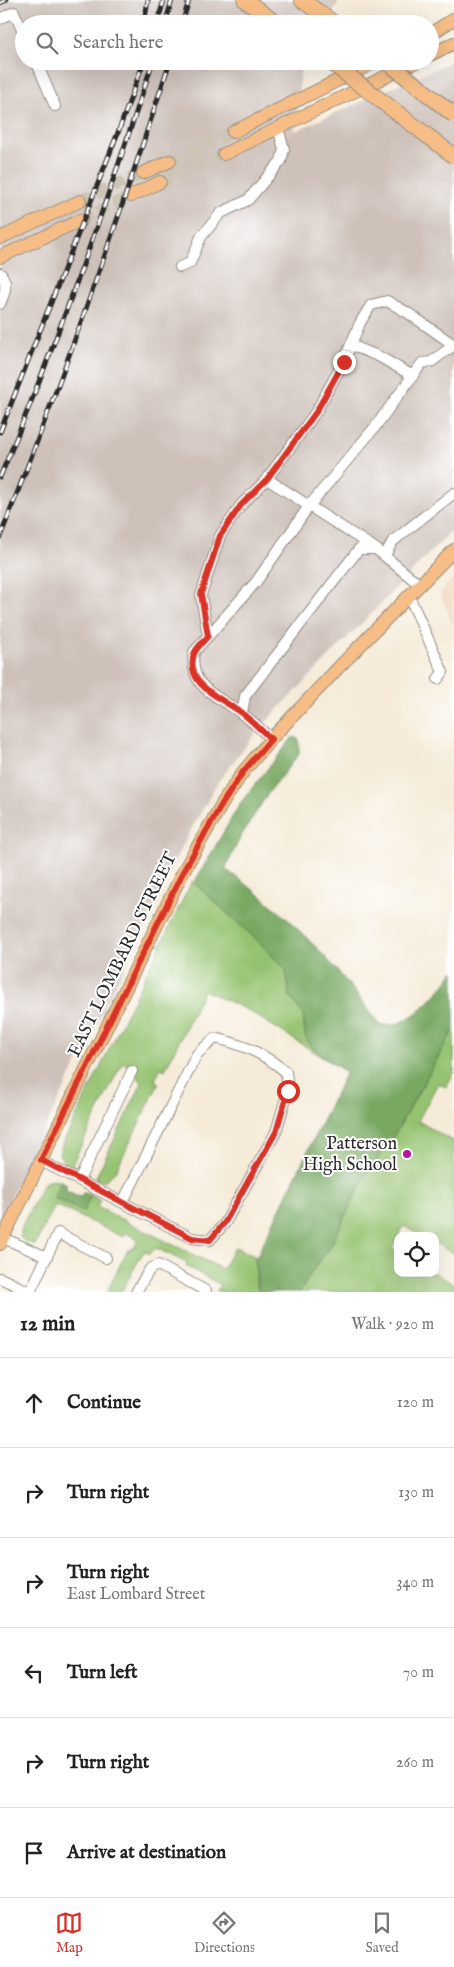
<!DOCTYPE html>
<meta charset="utf-8">
<style>
body{margin:0;font-family:"IM FELL English",serif;background:#f6f6f6;color:#222}
.controls{position:absolute;right:15px;bottom:15px;display:grid;overflow:hidden;border-radius:10px;box-shadow:0 5px 20px #0002}
.controls button{width:45px;height:45px;display:grid;place-items:center;padding:0;border:0;border-bottom:1px solid #e0e0e0;background:#fff;color:#222;font:25px sans-serif}
.stop{position:absolute;width:15px;height:15px;margin:-11px;border:4px solid #d93025;border-radius:50%;background:#fff}
.stop.end{background:#d93025;border-color:#fff;box-shadow:0 1px 5px #0008}
.list{margin:0;padding:0;list-style:none}
h2{display:flex;justify-content:space-between;align-items:center;height:65px;margin:0;padding:0 20px;font-size:21px}
h2 small{font-size:16px;font-weight:400;color:#767676}
.list li{display:grid;grid-template-columns:32px 1fr auto;gap:15px;align-items:center;box-sizing:border-box;height:90px;padding:0 20px;border-top:1px solid #e0e0e0}
.list b{display:block;font-size:19px;white-space:nowrap}
.list p{margin:0;font-size:16px;white-space:nowrap;color:#767676}
.list em{font-size:16px;font-style:normal;color:#767676}
.icon{flex:none;width:28px;height:28px;fill:none;stroke:currentColor;stroke-width:2;stroke-linecap:round;stroke-linejoin:round}
.map{position:relative;flex:none;width:454px;height:1292px;overflow:hidden}
.search{position:absolute;background:#fff;box-shadow:0 5px 20px #0002;left:15px;right:15px;top:15px;height:55px;display:flex;align-items:center;gap:12px;box-sizing:border-box;padding:0 18px;border-radius:28px;color:#767676;font-size:19px}
.sheet{height:605px;background:#fff}
nav{display:flex;justify-content:space-around;align-items:center;box-sizing:border-box;height:70px;border-top:1px solid #e0e0e0;background:#fff;font-size:14px;color:#767676}
nav a{display:grid;justify-items:center;gap:2px}
nav .on{color:#d93025}
.map>svg:first-child{display:block}
.built{fill:#f1d5bd}
.industrial{fill:#cec1ba}
.green{fill:#95c270;stroke:#60764e}
.forest{fill:#78a862;stroke:#526a46}
.lines{fill:none;stroke-linecap:round;stroke-linejoin:round}
.major-tunnel{stroke:#cdc5b5;stroke-width:12;stroke-dasharray:12 6;stroke-linecap:butt}
.minor-casing{stroke:#908b82;stroke-width:12}
.major-casing{stroke:#908b82;stroke-width:14}
.highway-casing{stroke:#908b82;stroke-width:17}
.minor{stroke:#fff;stroke-width:10}
.major{stroke:#f6be86;stroke-width:12}
.highway{stroke:#f6be86;stroke-width:15}
.rail-casing{stroke:#2b2b2b;stroke-width:5}
.rail{stroke:#fff;stroke-width:3;stroke-dasharray:9;stroke-linecap:butt}
.highway-bridge-casing{stroke:#908b82;stroke-width:17;stroke-linecap:butt}
.highway-bridge{stroke:#f6be86;stroke-width:15}
.route{stroke:#d93025;stroke-width:6}
.poi-dot{fill:#b5179e;stroke:#fff;stroke-width:2}
.labels{text-anchor:middle;dominant-baseline:central;stroke-width:4;stroke-linejoin:round;paint-order:stroke}
.street-label{font-size:18px;fill:#2b2b2b;stroke:#fff}
.poi-label{font-size:18px;fill:#2b2b2b;stroke:#fff;text-anchor:end}
</style>
<div class="map">
<svg width="454" height="1292" viewBox="0 0 454 1292">
<rect width="100%" height="100%" fill="#fff"/>
<filter id="ink" filterUnits="userSpaceOnUse"><feTurbulence type="fractalNoise" baseFrequency=".02" numOctaves="2"/><feDisplacementMap in="SourceGraphic" scale="10" xChannelSelector="R" yChannelSelector="G"/><feConvolveMatrix kernelMatrix="1 2 1 2 8 2 1 2 1" color-interpolation-filters="sRGB"/></filter>
<filter id="wash" filterUnits="userSpaceOnUse"><feTurbulence type="fractalNoise" baseFrequency=".0096" numOctaves="4" result="noise"/><feDisplacementMap in="SourceGraphic" scale="20" xChannelSelector="R" yChannelSelector="G"/><feGaussianBlur stdDeviation="1.12" result="paint"/><feColorMatrix in="noise" values="0 0 0 0 0 0 0 0 0 0 0 0 0 0 0 0 0 1.4 0 .05"/><feComposite in="paint" operator="in"/></filter>
<g filter="url(#wash)">
<rect width="100%" height="100%" fill="#f5ebd8"/>
<path class="built" d="M454,577V628L440,593Z"/>
<path class="industrial" d="M0,0H340L326,24H24V61H304L301,67L295,131L454,60V528L257,731L217,783L173,863L157,901L0,1220Z"/>
<path class="green" d="M192,881L257,940L286,970L289,995L303,1014L305,1036L346,1072L249,1011L204,990L165,1070L160,1068L155,1081L159,1083L115,1172L104,1181L95,1179L142,1083L137,1076V1071L129,1065L122,1063L72,1164L79,1168L72,1169L65,1165L59,1154L61,1147Z
M454,1029V1073L446,1087L438,1083L418,1121L454,1142V1254L435,1243V1236H421L404,1226L392,1248L398,1251V1273H435L454,1284V1292H300L314,1268L329,1249L365,1176L388,1146Z
M53,1180L61,1181L55,1198L83,1212L91,1195L100,1200L97,1207L222,1269L235,1247L256,1257V1284L259,1292H218L217,1291L220,1285L219,1284L186,1266L187,1263L156,1248L150,1254L144,1251L121,1292H107L127,1251L134,1248L138,1239L126,1233L123,1237L55,1205L35,1245L24,1241L19,1236L21,1235V1228L41,1188L45,1182Z"/>
<path class="forest" d="M293,737L299,739V754L269,792L241,836L225,869C286,911 337,965 380,1025C385,1025 391,1025 396,1024C420,1016 440,991 454,971V1029L388,1146L365,1176L329,1249L314,1268L300,1292H259C255,1281 258,1271 255,1260L346,1072L310,1046L305,1036L303,1014L289,995L286,970L257,940L194,883L241,802Z
M61,1181L67,1184L65,1189L79,1197L84,1192L91,1195L83,1212L54,1198Z"/>
</g>
<g filter="url(#ink)">
<g class="lines">
<path class="major-tunnel" d="M170,161L233,132
M160,182L224,154
M80,201L143,173
M81,220L131,196"/>
<g class="minor-casing">
<path id="minor" d="M0,19L14,12L24,34
M36,61L55,106
M180,267L190,263L201,237L221,213L248,200L281,161L284,149L278,128
M0,273C9,284 5,292 0,304
M351,345L380,357L413,376
M267,479L316,412L344,361L360,323L371,305L387,301L408,313L454,345
M385,555L393,541L454,493
M409,596L443,672L438,679
M208,636L201,595L220,536L241,505L267,479L376,549
M242,713L245,696L359,549H376L420,585
M271,739C262,731 253,721 242,714C218,695 188,689 194,652L256,582L309,506L375,427L422,363L431,362L454,345
M41,1161L192,1238L210,1240L225,1223L276,1132L288,1091L286,1072C263,1053 244,1045 215,1038L197,1054L123,1202
M79,1180L132,1071
M3,1238L47,1257
M0,1278L30,1292
M30,1292L58,1233L106,1258
M136,1292L150,1269L158,1265L206,1291"/>
</g>
<g class="major-casing">
<path id="major" d="M430,34L454,19
M430,55L454,43
M233,132L377,61
M224,154L418,61
M143,173L170,161
M131,196L160,182
M0,238L80,201
M0,257L81,220
M0,1244L184,870L222,804L243,772L271,739L340,666L454,550"/>
</g>
<g class="highway-casing">
<path id="highway" d="M245,0L277,24
M302,0L335,24"/>
</g>
<use href="#minor" class="minor"/>
<use href="#major" class="major"/>
<use href="#highway" class="highway"/>
<g class="rail-casing">
<path id="rail" d="M0,3L6,0
M144,24L148,0
M157,24L164,0
M165,24L172,0
M182,24L189,0
M0,432L119,130L144,61
M0,477C58,341 107,202 153,61
M0,537C62,381 118,222 170,61"/>
</g>
<use href="#rail" class="rail"/>
<g class="highway-bridge-casing">
<path id="highway-bridge" d="M329,61L454,156
M386,61L454,115"/>
</g>
<use href="#highway-bridge" class="highway-bridge"/>
</g>
</g>
<g class="lines" filter="url(#ink)">
<path class="route" d="M288,1091L276,1132L225,1222L210,1240L192,1238L41,1160L184,870L222,804L243,772L271,739C262,731 252,721 242,713C223,699 184,685 194,654C196,648 204,641 208,636L201,594L220,536L241,505L267,479L316,412L344,362"/>
</g>
<circle class="poi-dot" cx="407" cy="1154" r="5"/>
<g class="labels">
<g class="street-label">
<text transform="translate(123 955) rotate(-64)">EAST LOMBARD STREET</text>
</g>
<g class="poi-label">
<text x="397" y="1144">Patterson<tspan x="397" dy="21">High School</tspan></text>
</g>
</g>
</svg>
<div class="controls">
<button><svg class="icon" aria-label="locate" viewBox="0 0 24 24"><circle cx="12" cy="12" r="6"/><path d="M12 2v4M12 18v4M2 12h4M18 12h4"/></svg></button>
</div>
<div class="stop" style="left:288px;top:1091px"></div>
<div class="stop end" style="left:344px;top:362px"></div>
<div class="search"><svg class="icon" aria-label="search" viewBox="0 0 24 24"><circle cx="10" cy="10" r="6"/><path d="M15 15l6 6"/></svg>Search here</div>
</div>
<section class="sheet">
<h2>12 min<small>Walk · 920 m</small></h2>
<ul class="list">
<li><svg class="icon" aria-label="ahead" viewBox="0 0 24 24"><path d="M12 20V5M6 11l6-6 6 6"/></svg><div><b>Continue</b></div><em>120 m</em></li>
<li><svg class="icon" aria-label="right" viewBox="0 0 24 24"><path d="M7 20v-9h11M14 6l5 5-5 5"/></svg><div><b>Turn right</b></div><em>130 m</em></li>
<li><svg class="icon" aria-label="right" viewBox="0 0 24 24"><path d="M7 20v-9h11M14 6l5 5-5 5"/></svg><div><b>Turn right</b><p>East Lombard Street</p></div><em>340 m</em></li>
<li><svg class="icon" aria-label="left" viewBox="0 0 24 24"><path d="M17 20v-9H6M10 6l-5 5 5 5"/></svg><div><b>Turn left</b></div><em>70 m</em></li>
<li><svg class="icon" aria-label="right" viewBox="0 0 24 24"><path d="M7 20v-9h11M14 6l5 5-5 5"/></svg><div><b>Turn right</b></div><em>260 m</em></li>
<li><svg class="icon" aria-label="arrive" viewBox="0 0 24 24"><path d="M6 21V4h12l-3 4 3 4H6"/></svg><div><b>Arrive at destination</b></div></li>
</ul>
</section>
<nav>
<a class="on"><svg class="icon" aria-label="map" viewBox="0 0 24 24"><path d="M3 6l6-2 6 2 6-2v14l-6 2-6-2-6 2zM9 4v14M15 6v14"/></svg>Map</a>
<a><svg class="icon" aria-label="directions" viewBox="0 0 24 24"><path d="M12 3l9 9-9 9-9-9zM9 14v-3h6M13 9l2 2-2 2"/></svg>Directions</a>
<a><svg class="icon" aria-label="saved" viewBox="0 0 24 24"><path d="M7 4h10v16l-5-4-5 4z"/></svg>Saved</a>
</nav>
